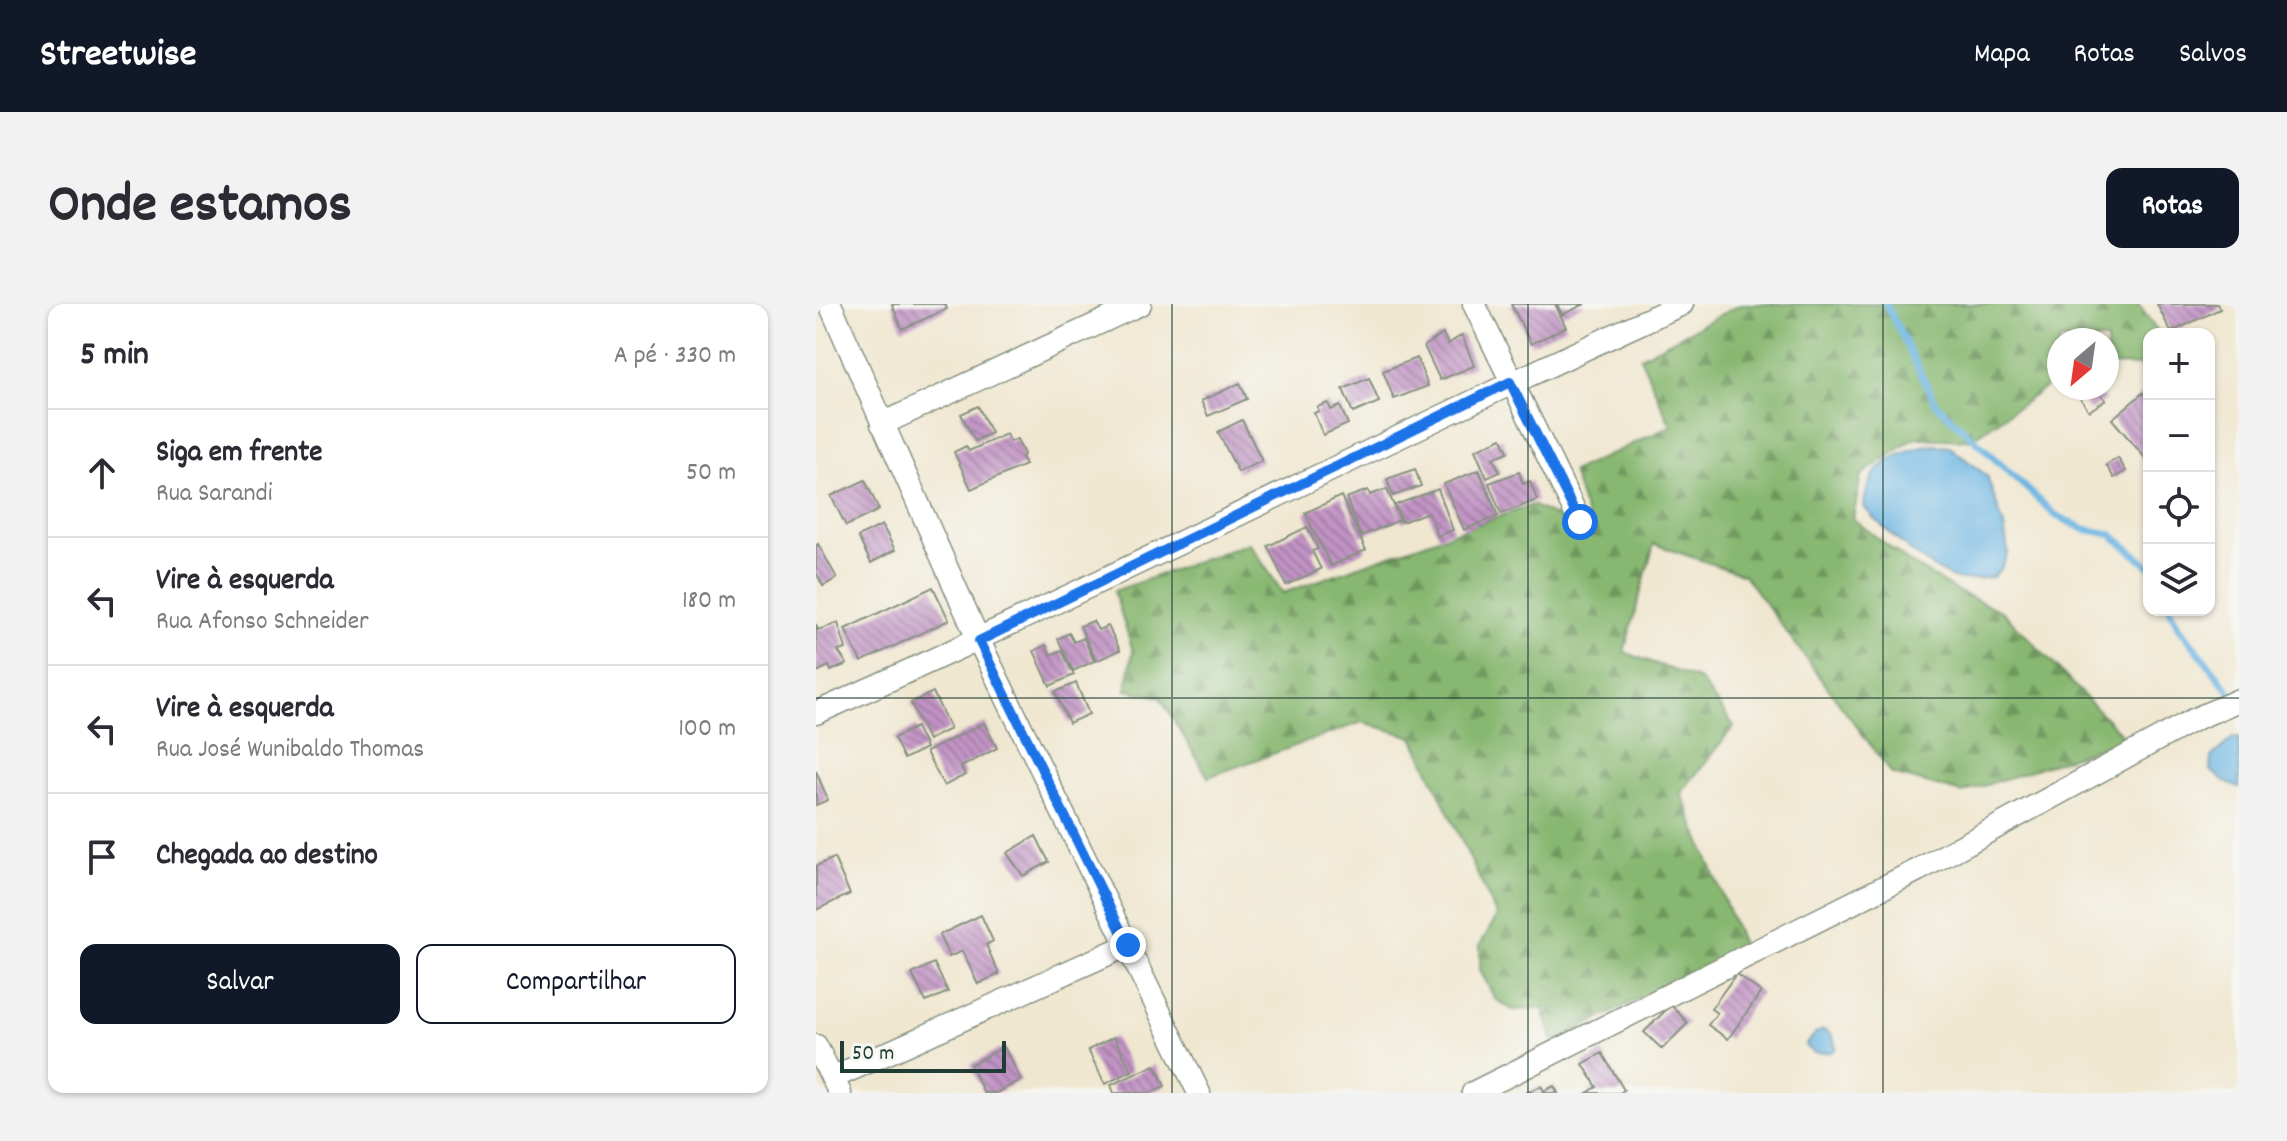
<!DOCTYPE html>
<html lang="pt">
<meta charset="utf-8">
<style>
body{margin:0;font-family:Dekko,sans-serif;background:#f2f2f3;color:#2b2b33}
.controls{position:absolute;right:24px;top:24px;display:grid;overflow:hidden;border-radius:16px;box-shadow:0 2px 6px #0004}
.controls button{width:72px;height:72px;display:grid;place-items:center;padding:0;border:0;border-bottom:2px solid #e1e1e2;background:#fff;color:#2b2b33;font:40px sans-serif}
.compass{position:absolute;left:1231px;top:24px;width:72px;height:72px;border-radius:50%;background:#fff;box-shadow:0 2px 6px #0004;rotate:209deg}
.scale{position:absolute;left:24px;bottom:20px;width:166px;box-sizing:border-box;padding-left:8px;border:4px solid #1f3d34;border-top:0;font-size:22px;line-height:28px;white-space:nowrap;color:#1f3d34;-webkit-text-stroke:6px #f6f6f2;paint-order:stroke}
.stop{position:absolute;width:24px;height:24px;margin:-18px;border:6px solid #1a73e8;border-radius:50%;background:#fff}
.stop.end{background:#1a73e8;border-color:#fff;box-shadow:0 2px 8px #0008}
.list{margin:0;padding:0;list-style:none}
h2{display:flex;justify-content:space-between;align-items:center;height:104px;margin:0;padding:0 32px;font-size:34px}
h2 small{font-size:26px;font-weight:400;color:#7c7c81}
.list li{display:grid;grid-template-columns:52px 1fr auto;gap:24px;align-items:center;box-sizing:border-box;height:128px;padding:0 32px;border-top:2px solid #e1e1e2}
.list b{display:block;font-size:30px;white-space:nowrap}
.list p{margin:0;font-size:26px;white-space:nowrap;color:#7c7c81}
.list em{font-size:26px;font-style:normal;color:#7c7c81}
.actions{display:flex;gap:16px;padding:24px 32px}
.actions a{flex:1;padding:18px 0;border:2px solid #111827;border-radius:16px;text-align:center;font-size:28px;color:#111827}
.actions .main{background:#111827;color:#fff}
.icon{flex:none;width:44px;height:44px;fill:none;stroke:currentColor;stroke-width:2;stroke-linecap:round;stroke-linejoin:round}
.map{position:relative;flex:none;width:1423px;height:789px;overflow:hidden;border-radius:16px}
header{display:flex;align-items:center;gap:48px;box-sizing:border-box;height:112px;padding:0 40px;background:#111827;color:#fff}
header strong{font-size:38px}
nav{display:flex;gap:44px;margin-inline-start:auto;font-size:28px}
.intro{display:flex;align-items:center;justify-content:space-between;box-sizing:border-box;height:192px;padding:0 48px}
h1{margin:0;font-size:56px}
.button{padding:20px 36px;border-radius:16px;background:#111827;color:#fff;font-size:28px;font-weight:700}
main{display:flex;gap:48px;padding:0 48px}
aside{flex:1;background:#fff;border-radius:16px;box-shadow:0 2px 6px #0004}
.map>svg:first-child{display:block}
.forest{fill:url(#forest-firs);stroke:#537a52;stroke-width:2}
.water{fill:#69b4e2;stroke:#44788b;stroke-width:2}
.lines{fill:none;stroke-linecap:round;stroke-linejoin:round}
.stream{stroke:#69b4e2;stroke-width:7}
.building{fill:url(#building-back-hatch)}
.minor-casing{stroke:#889282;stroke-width:25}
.minor{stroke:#fff;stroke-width:22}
.route{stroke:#1a73e8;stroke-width:10}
.grid{fill:none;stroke:#1f3d34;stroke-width:2;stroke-opacity:0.55}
</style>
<header>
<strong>Streetwise</strong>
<nav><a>Mapa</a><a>Rotas</a><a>Salvos</a></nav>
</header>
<div class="intro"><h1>Onde estamos</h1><a class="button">Rotas</a></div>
<main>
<aside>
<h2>5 min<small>A pé · 330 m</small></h2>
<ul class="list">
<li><svg class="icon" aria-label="ahead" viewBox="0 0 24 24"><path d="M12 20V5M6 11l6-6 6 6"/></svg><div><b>Siga em frente</b><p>Rua Sarandi</p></div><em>50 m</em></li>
<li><svg class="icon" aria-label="left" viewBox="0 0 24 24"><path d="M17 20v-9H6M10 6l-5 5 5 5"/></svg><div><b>Vire à esquerda</b><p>Rua Afonso Schneider</p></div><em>180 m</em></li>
<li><svg class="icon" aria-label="left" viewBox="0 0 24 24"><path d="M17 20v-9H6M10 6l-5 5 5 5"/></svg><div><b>Vire à esquerda</b><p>Rua José Wunibaldo Thomas</p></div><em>100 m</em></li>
<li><svg class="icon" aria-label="arrive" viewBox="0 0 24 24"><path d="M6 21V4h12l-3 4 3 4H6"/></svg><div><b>Chegada ao destino</b></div></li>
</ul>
<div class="actions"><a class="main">Salvar</a><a>Compartilhar</a></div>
</aside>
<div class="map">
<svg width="1423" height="789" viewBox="0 0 1423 789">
<defs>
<pattern id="forest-firs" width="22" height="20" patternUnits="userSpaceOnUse" patternTransform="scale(2)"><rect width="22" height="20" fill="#87b770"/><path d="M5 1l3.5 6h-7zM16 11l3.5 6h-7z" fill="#6e965d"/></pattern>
<pattern id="building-back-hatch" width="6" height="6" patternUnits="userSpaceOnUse" patternTransform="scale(2)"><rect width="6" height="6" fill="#c193c4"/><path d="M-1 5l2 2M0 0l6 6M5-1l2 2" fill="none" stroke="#9c79a0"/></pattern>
</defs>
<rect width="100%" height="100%" fill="#f6f6f2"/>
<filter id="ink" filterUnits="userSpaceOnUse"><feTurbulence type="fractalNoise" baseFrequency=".0125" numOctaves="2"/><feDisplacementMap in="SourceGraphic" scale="16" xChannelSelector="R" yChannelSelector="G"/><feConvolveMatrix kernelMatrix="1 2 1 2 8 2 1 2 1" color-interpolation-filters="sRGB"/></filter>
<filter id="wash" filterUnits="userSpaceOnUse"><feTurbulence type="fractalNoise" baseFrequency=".006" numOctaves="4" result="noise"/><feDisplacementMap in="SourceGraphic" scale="32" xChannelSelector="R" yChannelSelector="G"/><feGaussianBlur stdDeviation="1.8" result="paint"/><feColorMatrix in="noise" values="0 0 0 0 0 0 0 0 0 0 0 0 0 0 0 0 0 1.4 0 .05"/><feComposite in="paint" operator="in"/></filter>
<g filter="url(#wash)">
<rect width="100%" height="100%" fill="#f0e7d0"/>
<path class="forest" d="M925,0H1322L1344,30H1333V62L1291,61V36H1243V74L1155,136L1099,134L1045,171L1037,215L1093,258L1141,287L1187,308L1310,435L1146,489L1076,470L928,271L838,240L808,348L884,376L918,422L865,489L927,643L737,738L727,704L697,706L679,695L664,666V641L681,612L597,433L546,418L392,473L344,393L310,386L317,347L298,287L433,239L467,289L716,201L777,231L756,168L855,122L824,53Z"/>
<path class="water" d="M1116,141L1134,143L1171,172L1188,222L1192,248L1186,263L1177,273C1167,274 1155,277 1145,276C1119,272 1065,223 1048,203C1050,161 1079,149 1116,141Z
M1418,433L1423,434V484L1409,478L1394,466L1395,453Z
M1007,726C1016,728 1018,735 1020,744L1016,748L998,749L989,741L1000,729Z"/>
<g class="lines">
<path class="stream" d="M1070,0L1120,100L1239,211L1268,225L1295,230L1333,262
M1354,306L1363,323L1419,394"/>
</g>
<g id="blocks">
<path class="building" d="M76,0H129L131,5L86,25Z
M695,0H739L750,23L715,40Z
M741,0H769L746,11Z
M1341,0H1401L1404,5L1355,28Z
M627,30L632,40L646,31L658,62L624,76L608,42Z
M601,54L612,82L578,95L567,67Z
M553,74L563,98L537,109L527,85Z
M424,79L431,95L392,112L385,97Z
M1279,84L1290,96L1273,107L1264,94Z
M1327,89L1333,96V152L1330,155L1296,115Z
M512,99L515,106L524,102L532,120L507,131L498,109L503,107L501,103Z
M162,102L175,129L159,137L145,110Z
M426,116L446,157L422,168L402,128Z
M190,130L194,138L201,135L208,151L205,153L209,161L155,185L138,148L150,142L153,147Z
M686,134L692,148L677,154L684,168L671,174L659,146Z
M1302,154L1310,167L1298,174L1290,161Z
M599,165L605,182L577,192L571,175Z
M663,166L682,212L648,226L628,180Z
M703,168L707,180L714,177L721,196L685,210L673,179Z
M49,176L63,206L30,222L15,192Z
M571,185L584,216L545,232L530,194L552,186L554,191Z
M622,185L637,226L622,232L612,208L586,218L579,201Z
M525,192L550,246L515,262L489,209Z
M66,221L79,246L55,259L42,233Z
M491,223L502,245L496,247L505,265L470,281L452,242Z
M2,240L21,274L7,282L0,268V242Z
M117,283L133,316L45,358L29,325Z
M277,317L282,326L292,322L304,346L280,357L264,322Z
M22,319L30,345L22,347L31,360L15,367L13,362L1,368L0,320L2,326Z
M253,329L258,338L268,334L278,357L257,367L242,335Z
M230,341L235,351L246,346L258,371L234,382L218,347Z
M260,379L273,410L253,419L239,388Z
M117,388L134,425L112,436L95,399Z
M168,419L181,444L145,463L149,471L128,482L110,448Z
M100,423L110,444L88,455L78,434Z
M0,467L12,496L0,501Z
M220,532L233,558L207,572L191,549Z
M18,554L34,590L0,606V562Z
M165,611L177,637L170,641L183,670L162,680L146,647L133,653L123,631Z
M118,659L132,688L110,698L96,670Z
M920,670L945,688L912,735L892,721L901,709L895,705Z
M855,701L872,719L846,745L828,728Z
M298,733L316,767L289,780L272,746Z
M188,743L205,776L180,789H168L154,761Z
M786,749L808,786L804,789H771L781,783L767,760Z
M339,761L349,782L334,789H298L295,781Z
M725,782L728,787L738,782L742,789H710Z"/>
</g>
</g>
<g filter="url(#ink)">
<use href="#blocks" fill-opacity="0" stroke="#889282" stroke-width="2"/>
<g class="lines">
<g class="minor-casing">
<path id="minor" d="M14,0L163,337L383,789
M658,0L764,218
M66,120L324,0
M0,409C292,279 575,132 866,0
M0,742L24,789
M16,774L312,641
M657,789L1102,566L1377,416L1423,396"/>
</g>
<use href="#minor" class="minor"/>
</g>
</g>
<g class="lines" filter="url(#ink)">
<path class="route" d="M312,641L163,337L694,78L764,218"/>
</g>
<path class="grid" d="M356,0V789M712,0V789M1067,0V789M0,394H1423"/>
</svg>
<div class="controls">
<button>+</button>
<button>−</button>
<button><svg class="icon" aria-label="locate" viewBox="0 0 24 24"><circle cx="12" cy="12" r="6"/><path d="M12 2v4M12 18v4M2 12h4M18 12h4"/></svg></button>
<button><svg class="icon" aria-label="layers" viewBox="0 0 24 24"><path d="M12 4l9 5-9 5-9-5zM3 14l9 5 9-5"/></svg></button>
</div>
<svg class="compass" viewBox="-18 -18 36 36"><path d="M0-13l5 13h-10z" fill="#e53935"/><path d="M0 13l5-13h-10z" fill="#7c7c81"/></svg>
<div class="scale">50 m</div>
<div class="stop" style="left:764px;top:218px"></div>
<div class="stop end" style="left:312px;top:641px"></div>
</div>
</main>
